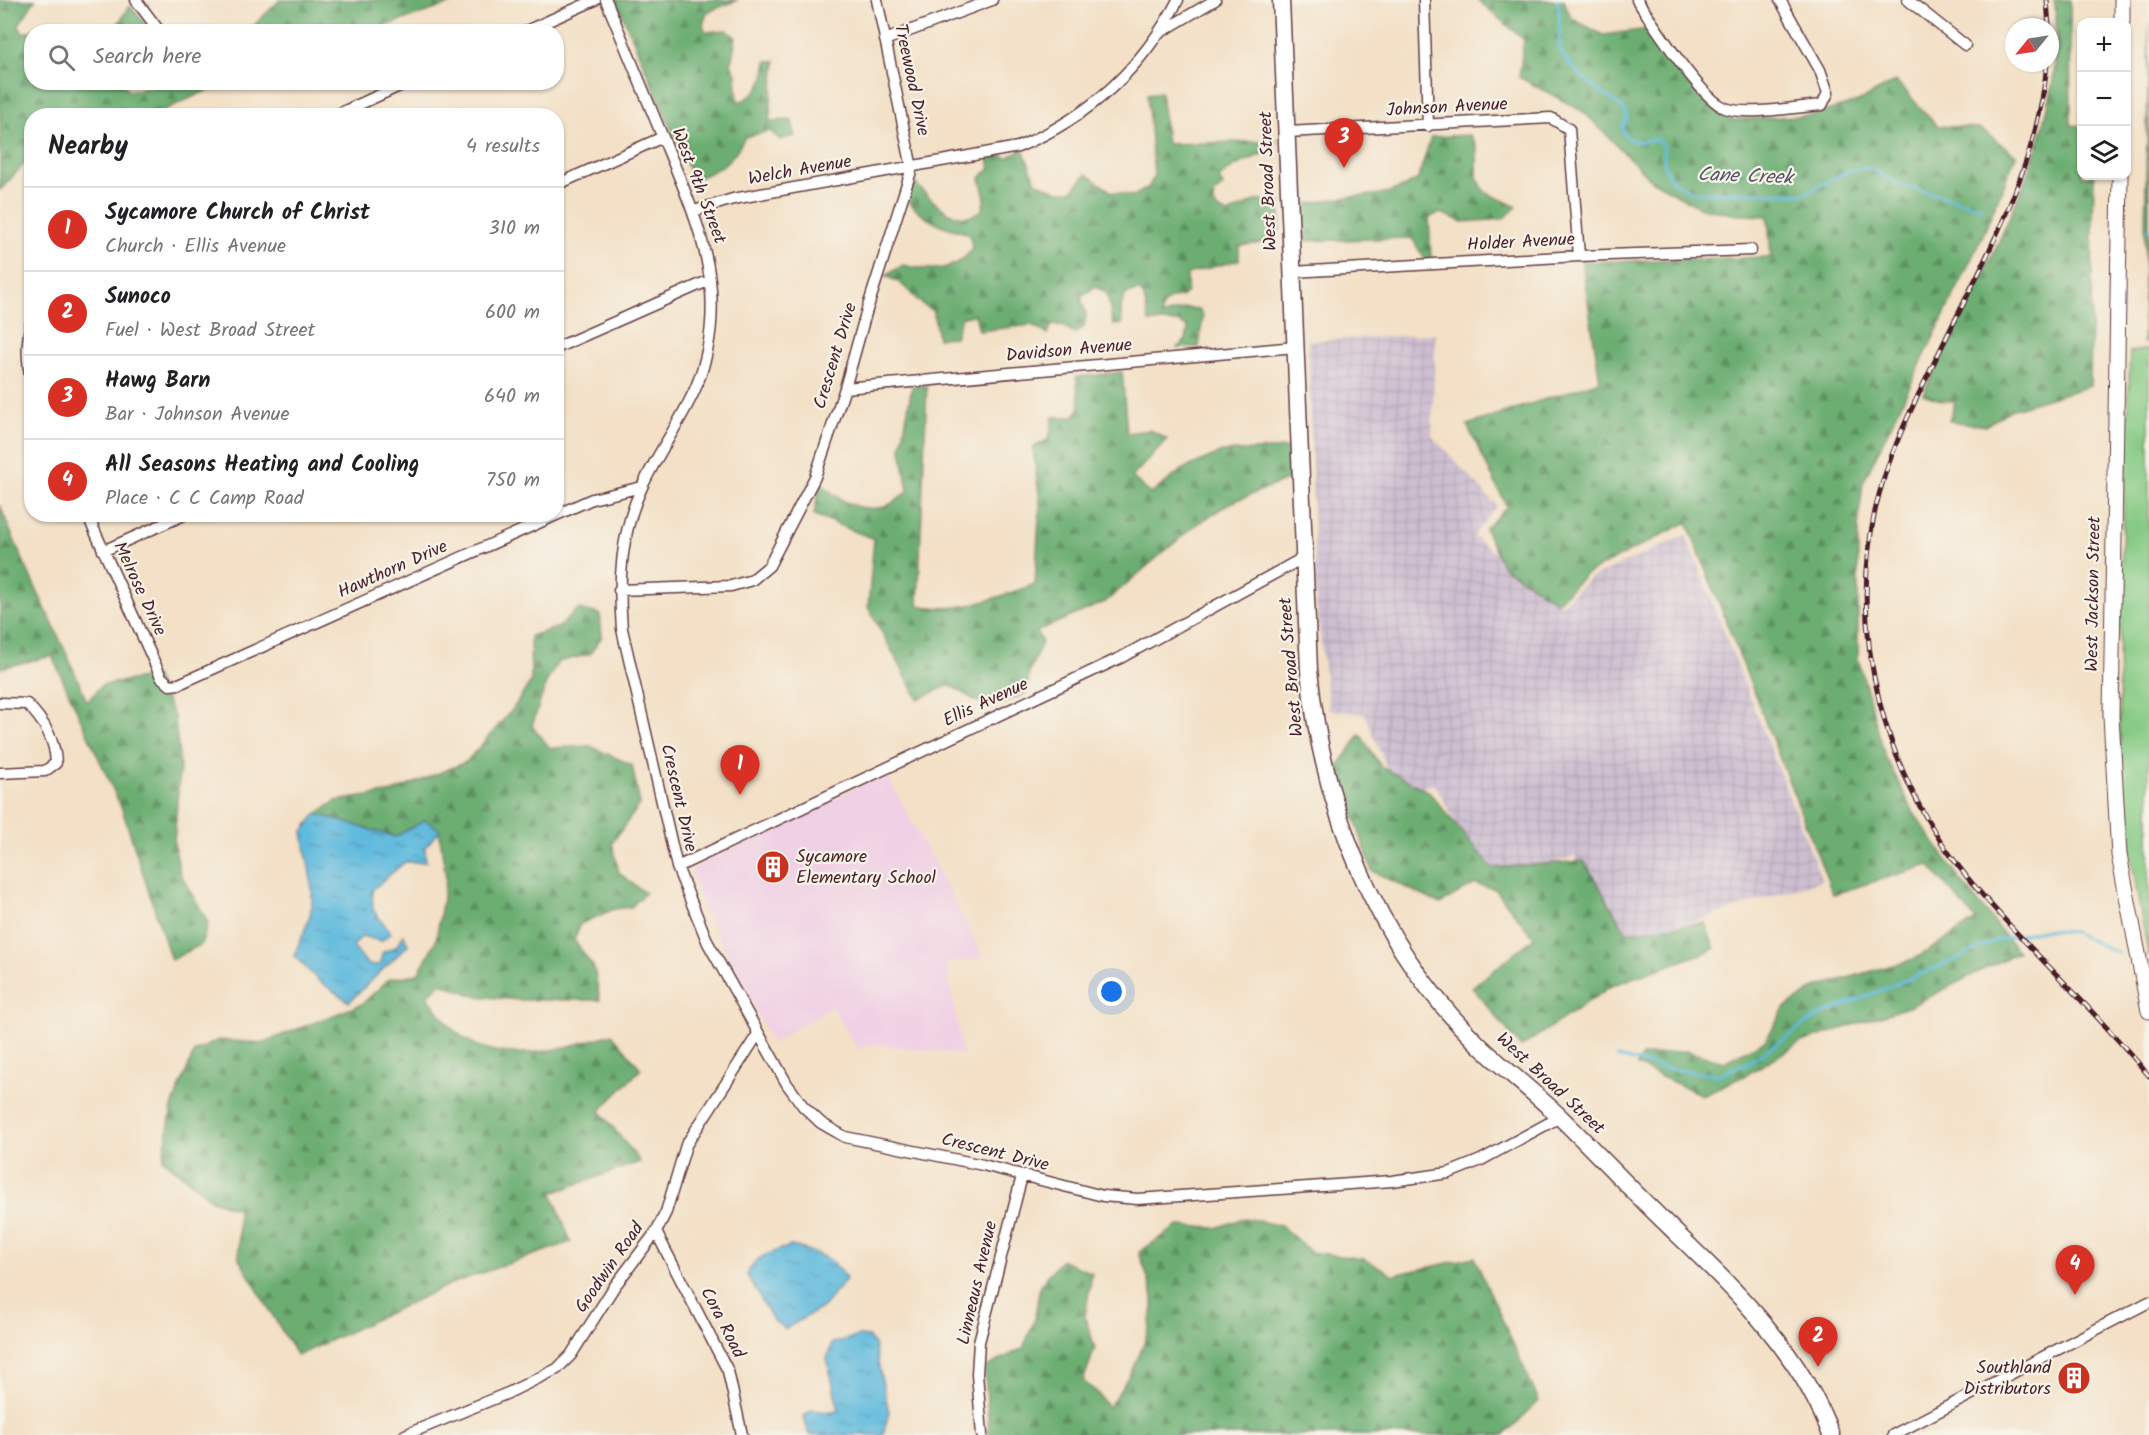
<!DOCTYPE html>
<meta charset="utf-8">
<style>
body{margin:0;font-family:Kalam,sans-serif;background:#f6f6f6;color:#202124}
.controls{position:absolute;right:18px;top:18px;display:grid;overflow:hidden;border-radius:12px;box-shadow:0 2px 4px #0004}
.controls button{width:54px;height:54px;display:grid;place-items:center;padding:0;border:0;border-bottom:2px solid #e0e0e0;background:#fff;color:#202124;font:30px sans-serif}
.compass{position:absolute;left:2005px;top:18px;width:54px;height:54px;border-radius:50%;background:#fff;box-shadow:0 2px 4px #0004;rotate:240deg}
.you{position:absolute;left:1112px;top:992px;width:21px;height:21px;margin:-15px;border:4px solid #fff;border-radius:50%;background:#1a73e8;box-shadow:0 0 0 9px #1a73e833}
.badge{display:grid;place-items:center;width:39px;height:39px;border-radius:50%;background:#d93025;color:#fff;font-size:20px;font-weight:700}
.pin{position:absolute;translate:-50% -50px;filter:drop-shadow(0 2px 3px #0008)}
.pin::after{content:'';position:absolute;top:32px;width:21px;height:18px;background:inherit;clip-path:polygon(0 0,100% 0,50% 100%)}
.list{margin:0;padding:0;list-style:none}
h2{display:flex;justify-content:space-between;align-items:center;height:78px;margin:0;padding:0 24px;font-size:26px}
h2 small{font-size:20px;font-weight:400;color:#757577}
.list li{display:grid;grid-template-columns:39px 1fr auto;gap:18px;align-items:center;box-sizing:border-box;height:84px;padding:0 24px;border-top:2px solid #e0e0e0}
.list b{display:block;font-size:22px;white-space:nowrap}
.list p{margin:0;font-size:20px;white-space:nowrap;color:#757577}
.list em{font-size:20px;font-style:normal;color:#757577}
.icon{flex:none;width:33px;height:33px;fill:none;stroke:currentColor;stroke-width:2;stroke-linecap:round;stroke-linejoin:round}
.map{position:relative;flex:none;width:2149px;height:1435px;overflow:hidden}
.search{position:absolute;background:#fff;box-shadow:0 2px 4px #0004;left:24px;top:24px;width:540px;height:66px;display:flex;align-items:center;gap:15px;box-sizing:border-box;padding:0 21px;border-radius:24px;color:#757577;font-size:22px}
.panel{position:absolute;background:#fff;box-shadow:0 2px 4px #0004;left:24px;top:108px;width:540px;height:414px;border-radius:24px}
.map>svg:first-child{display:block}
.built{fill:#f0d0e4}
.industrial{fill:url(#industrial-grid)}
.forest{fill:url(#forest-firs);stroke:#5b664e;stroke-width:1.5}
.pitch{fill:#86ca84;stroke:#687458;stroke-width:1.5}
.water{fill:url(#water-ripples);stroke:#546c84;stroke-width:1.5}
.lines{fill:none;stroke-linecap:round;stroke-linejoin:round}
.stream{stroke:#5fbadd;stroke-width:3}
.street-casing{stroke:#633c42;stroke-width:13}
.secondary-casing{stroke:#633c42;stroke-width:17}
.primary-casing{stroke:#633c42;stroke-width:19}
.street{stroke:#fff;stroke-width:10}
.secondary{stroke:#fff;stroke-width:15}
.primary{stroke:#fff;stroke-width:16}
.rail-casing{stroke:#4a1f2b;stroke-width:5}
.rail{stroke:#f7f3e8;stroke-width:3;stroke-dasharray:9;stroke-linecap:butt}
.labels{text-anchor:middle;dominant-baseline:central;stroke-width:4.5;stroke-linejoin:round;paint-order:stroke}
.street-label{font-size:18px;fill:#4a1f2b;stroke:#f7f3e8}
.poi-label{font-size:18px;fill:#4a1f2b;stroke:#f7f3e8;text-anchor:start}
.water-label{font-size:20px;font-style:italic;fill:#515569;stroke:#f7f3e8}
</style>
<div class="map">
<svg width="2149" height="1435" viewBox="0 0 2149 1435">
<defs>
<pattern id="industrial-grid" width="8" height="8" patternUnits="userSpaceOnUse" patternTransform="scale(1.5)"><rect width="8" height="8" fill="#cebed1"/><path d="M0 4h8M4 0v8" fill="none" stroke="#b2a3b4"/></pattern>
<pattern id="forest-firs" width="22" height="20" patternUnits="userSpaceOnUse" patternTransform="scale(1.5)"><rect width="22" height="20" fill="#6cae72"/><path d="M5 1l3.5 6h-7zM16 11l3.5 6h-7z" fill="#5b8d5e"/></pattern>
<pattern id="water-ripples" width="26" height="14" patternUnits="userSpaceOnUse" patternTransform="scale(1.5)"><rect width="26" height="14" fill="#5fbadd"/><path d="M2 4q2-2 4 0t4 0M15 11q2-2 4 0t4 0" fill="none" stroke="#5097b3"/></pattern>
</defs>
<rect width="100%" height="100%" fill="#f7f3e8"/>
<filter id="ink" filterUnits="userSpaceOnUse"><feTurbulence type="fractalNoise" baseFrequency=".0167" numOctaves="2"/><feDisplacementMap in="SourceGraphic" scale="12" xChannelSelector="R" yChannelSelector="G"/><feConvolveMatrix kernelMatrix="1 2 1 2 8 2 1 2 1" color-interpolation-filters="sRGB"/></filter>
<filter id="wash" filterUnits="userSpaceOnUse"><feTurbulence type="fractalNoise" baseFrequency=".008" numOctaves="4" result="noise"/><feDisplacementMap in="SourceGraphic" scale="24" xChannelSelector="R" yChannelSelector="G"/><feGaussianBlur stdDeviation="1.35" result="paint"/><feColorMatrix in="noise" values="0 0 0 0 0 0 0 0 0 0 0 0 0 0 0 0 0 1.4 0 .05"/><feComposite in="paint" operator="in"/></filter>
<g filter="url(#wash)">
<rect width="100%" height="100%" fill="#f3e0c6"/>
<path class="built" d="M886,773L984,958L946,963L963,1054L874,1044L857,1049L832,1007L772,1043L706,913L691,874L694,867Z"/>
<path class="industrial" d="M1435,334L1432,436L1497,506L1473,536L1561,605L1590,578L1686,535L1822,880L1613,948L1575,856L1487,881L1435,784L1396,791L1365,714L1329,710L1316,600L1308,341Z"/>
<path class="forest" d="M0,0H35L18,26L24,33L44,26L57,28L56,31L32,32V82L123,83L128,91L176,83H253L251,86L208,90L153,115L32,116L31,161L25,163L0,190Z
M280,0H462L371,31H248Z
M616,0H738L707,12L703,25L706,32L727,30L736,38L731,63L736,74L738,102C760,95 764,83 767,61H776L769,121L792,120L795,136L780,140L770,131L745,137C731,163 721,169 693,180Z
M1478,0H1564L1571,18L1603,35L1649,29L1710,107L1731,120L1812,115L1858,102L1896,81L1937,126L1979,128L2016,155L1983,235L1863,483L1858,528V658L1885,756L1914,813L1961,881L2018,952L1911,1006L1801,1042L1746,1075L1702,1095L1637,1066L1642,1056L1686,1051L1724,1062L1766,1040L1784,1008L1817,987L1917,958L1976,920L1929,865L1833,894L1687,522L1586,574L1557,602L1503,567L1485,529L1507,507L1467,425L1600,381L1582,262L1771,257L1768,216L1738,215L1701,208L1651,180L1584,112L1519,77L1524,40Z
M2054,0H2070L2071,125L2081,126L2082,176H2094L2090,386L2010,410L1985,426L1949,421L1955,401H1943L1923,394C1976,279 2074,131 2054,0Z
M130,6L151,31H113Z
M2149,23V342L2143,343Z
M1161,92L1167,144L1276,141L1271,150L1235,166L1219,178L1223,186L1214,194L1213,203L1217,209L1228,214L1255,201H1280V230L1261,243L1239,246V260L1187,274V292L1181,297L1171,298L1163,305L1161,316L1186,308L1199,309L1203,316L1199,347L1177,348L1186,340L1188,327L1177,322H1149L1144,297L1139,290L1125,295L1121,307L1122,324L1113,325L1107,293L1095,286L1081,298L1086,314L1084,327L1075,333L1061,325H1052L1047,334L1032,325L979,331L975,314L961,318L955,337L938,338L933,311C909,299 912,285 885,276L903,265C930,272 954,272 972,250L970,234C941,226 925,223 906,198L915,183C934,202 955,229 982,210L985,198L980,178L990,169L988,156L1000,154L1007,158L1023,149L1036,182L1057,191H1072L1086,174L1112,192L1134,196L1149,187L1154,175L1147,94Z
M1470,135L1477,147V177L1485,192L1517,207L1503,219L1462,222L1441,213L1429,217L1431,259L1425,260L1412,238L1300,241L1298,204C1312,205 1323,200 1336,199C1372,193 1385,199 1418,179L1431,137Z
M1122,372L1127,433L1150,430L1167,439L1132,477L1151,494L1183,469L1222,452L1288,448L1289,479L1228,504L1193,527L1105,602L1037,631L1042,643L1030,669L1026,693C988,712 985,707 950,685L918,699L868,607L874,539L814,515L820,482C837,500 858,513 884,507C892,505 901,496 908,491L901,449L912,386H927L918,605C958,615 998,597 1035,584L1040,502L1033,448L1049,439L1053,417H1073L1080,407L1076,377Z
M0,505C25,573 61,635 87,702L102,685L155,676L175,719L180,766L174,843L180,873L208,922L202,944L171,960L122,809L52,656L0,668Z
M578,609L600,614L602,636L590,654L558,662L546,683L532,726L550,748L590,746L632,765L640,804L612,843L619,873L645,893L631,907L614,909L580,924L574,940L594,968L600,1000H520L475,996L441,983L427,996C436,1007 445,1023 456,1032C500,1070 564,1048 612,1034L641,1069L600,1111L640,1162L552,1193L571,1242L453,1283L297,1356L239,1259L238,1209L212,1200L163,1159L172,1107L194,1052L218,1040L262,1043L362,1004L389,979L418,974L436,940L446,879L439,830L425,820L395,837L316,814L336,801L393,792L466,762L513,709L531,681L530,636L559,627Z
M1360,734L1381,767L1428,791L1492,868L1584,861L1626,932L1705,923L1715,949L1613,985L1521,1047L1472,987L1534,938L1495,889L1475,884L1440,904L1372,871L1338,767Z
M1245,1218L1281,1226L1311,1252L1364,1259L1394,1275L1474,1257L1539,1401L1504,1435H989L985,1368L1023,1348L1034,1322L1040,1285L1061,1260L1092,1273L1085,1317L1095,1348L1083,1381L1098,1393L1108,1408C1128,1380 1150,1342 1153,1306C1155,1293 1143,1265 1139,1252L1178,1226L1216,1228Z"/>
<path class="pitch" d="M2149,349V957C2137,893 2124,828 2121,762C2115,628 2126,486 2130,352Z"/>
<path class="water" d="M316,814L395,837L425,820L440,830L425,847L426,862H405L372,890L373,910L391,933L381,941L362,936L353,946L368,965H379L383,952L396,947L404,935L408,945L349,1002L318,980L294,956C299,942 308,926 311,911C316,890 305,854 303,831Z
M791,1246C813,1251 835,1258 846,1279L823,1307L785,1329L773,1320L747,1275C753,1256 773,1252 791,1246Z
M859,1336L868,1337L874,1344L889,1412L883,1435H809L804,1416L812,1410L829,1412L839,1411L827,1359L832,1343Z"/>
<g class="lines">
<path class="stream" d="M1557,0C1562,13 1558,31 1560,46C1562,67 1609,97 1625,110L1627,119L1622,127L1625,136L1636,142L1657,139L1664,148C1662,173 1670,184 1694,192L1804,194L1850,170L1869,168L1899,184L1981,207
M2148,229H2149
M1617,1057L1670,1069L1717,1075L1750,1062L1816,1017L1952,961L1997,940L2043,930L2074,932L2117,953"/>
</g>
</g>
<g filter="url(#ink)">
<g class="lines">
<g class="street-casing">
<path id="street" d="M136,0L160,32
M606,0C625,46 644,92 663,138C698,222 733,295 696,387C681,422 658,452 642,487C621,532 618,580 622,629L677,867L708,943L787,1084L803,1106L821,1123L845,1137L983,1165L1103,1196L1138,1199L1392,1181L1449,1173L1481,1160L1560,1117
M1424,0L1428,126
M1637,0C1653,23 1701,99 1725,108C1746,116 1798,107 1822,105L1828,93L1820,70L1780,0
M1908,0L1965,45
M524,32L595,0
M1161,32L1215,0
M885,40L992,0
M334,116L408,82
M1287,132L1551,118L1569,129L1579,256
M556,185L663,137
M694,211L733,199L1018,147C1090,117 1142,69 1178,0
M1292,272L1579,256L1751,250
M32,319C26,341 26,361 32,383
M556,348L710,280
M845,388L1295,347
M87,514L161,677L170,685L179,684L592,499L642,487
M103,551L186,514
M619,590L731,586L752,580L769,566L815,477L845,388L866,313L912,168L877,0
M0,703L27,704C44,721 55,739 56,763L45,771L0,773
M677,867L1122,657L1303,558
M656,1232L728,1371L742,1435
M405,1435L508,1393L557,1369L571,1355L614,1287L656,1232L666,1212L686,1145L758,1034
M982,1435L977,1374L979,1342L1022,1176
M1893,1435L2149,1302"/>
</g>
<g class="secondary-casing">
<path id="secondary" d="M2122,22V0
M2120,176L2111,716L2119,855L2149,1011"/>
</g>
<g class="primary-casing">
<path id="primary" d="M1281,0L1309,670C1322,809 1377,946 1479,1045C1505,1070 1534,1092 1561,1118C1598,1154 1634,1193 1672,1229C1734,1289 1801,1352 1831,1435"/>
</g>
<use href="#street" class="street"/>
<use href="#secondary" class="secondary"/>
<use href="#primary" class="primary"/>
<g class="rail-casing">
<path id="rail" d="M2047,0L2049,27
M2047,63C2038,172 1978,271 1932,367C1909,413 1886,460 1875,511C1848,639 1885,776 1967,877C2024,946 2092,1006 2149,1076"/>
</g>
<use href="#rail" class="rail"/>
</g>
</g>
<defs>
<g id="building-disc" transform="scale(1.725)"><circle r="9.5" fill="#c8321e" stroke="#f7f3e8"/><path d="M-4-6H4V6H1V3H-1V6H-4ZM-2.5-4.3h1.7v1.8h-1.7ZM.8-4.3h1.7v1.8H.8ZM-2.5-1h1.7V.8h-1.7ZM.8-1h1.7V.8H.8Z" fill="#fff"/></g>
</defs>
<g fill-rule="evenodd">
<use href="#building-disc" x="773" y="867"/>
<use href="#building-disc" x="2074" y="1378"/>
</g>
<g class="labels">
<g class="street-label">
<text transform="translate(911 80) rotate(78)">Treewood Drive</text>
<text transform="translate(1447 108) rotate(-3)">Johnson Avenue</text>
<text transform="translate(800 171) rotate(-10)">Welch Avenue</text>
<text transform="translate(1269 181) rotate(-92)">West Broad Street</text>
<text transform="translate(698 186) rotate(69)">West 9th Street</text>
<text transform="translate(1521 243) rotate(-3)">Holder Avenue</text>
<text transform="translate(1069 351) rotate(-5)">Davidson Avenue</text>
<text transform="translate(836 356) rotate(-73)">Crescent Drive</text>
<text transform="translate(393 570) rotate(-24)">Hawthorn Drive</text>
<text transform="translate(139 589) rotate(65)">Melrose Drive</text>
<text transform="translate(2094 594) rotate(-89)">West Jackson Street</text>
<text transform="translate(1292 667) rotate(-95)">West Broad Street</text>
<text transform="translate(986 703) rotate(-25)">Ellis Avenue</text>
<text transform="translate(678 798) rotate(77)">Crescent Drive</text>
<text transform="translate(1550 1084) rotate(43)">West Broad Street</text>
<text transform="translate(995 1153) rotate(14)">Crescent Drive</text>
<text transform="translate(610 1268) rotate(-55)">Goodwin Road</text>
<text transform="translate(978 1283) rotate(-77)">Linneaus Avenue</text>
<text transform="translate(722 1323) rotate(63)">Cora Road</text>
</g>
<g class="poi-label">
<text x="796" y="857">Sycamore<tspan x="796" dy="21">Elementary School</tspan></text>
<text x="2051" y="1368" text-anchor="end">Southland<tspan x="2051" dy="21">Distributors</tspan></text>
</g>
<g class="water-label">
<text transform="translate(1745 177) rotate(2)">Cane Creek</text>
</g>
</g>
</svg>
<div class="controls">
<button>+</button>
<button>−</button>
<button><svg class="icon" aria-label="layers" viewBox="0 0 24 24"><path d="M12 4l9 5-9 5-9-5zM3 14l9 5 9-5"/></svg></button>
</div>
<svg class="compass" viewBox="-18 -18 36 36"><path d="M0-13l5 13h-10z" fill="#e53935"/><path d="M0 13l5-13h-10z" fill="#757577"/></svg>
<div class="you"></div>
<div class="pin badge" style="left:740px;top:795px">1</div>
<div class="pin badge" style="left:1818px;top:1367px">2</div>
<div class="pin badge" style="left:1344px;top:168px">3</div>
<div class="pin badge" style="left:2075px;top:1295px">4</div>
<div class="search"><svg class="icon" aria-label="search" viewBox="0 0 24 24"><circle cx="10" cy="10" r="6"/><path d="M15 15l6 6"/></svg>Search here</div>
<section class="panel">
<h2>Nearby<small>4 results</small></h2>
<ul class="list">
<li><span class="badge">1</span><div><b>Sycamore Church of Christ</b><p>Church · Ellis Avenue</p></div><em>310 m</em></li>
<li><span class="badge">2</span><div><b>Sunoco</b><p>Fuel · West Broad Street</p></div><em>600 m</em></li>
<li><span class="badge">3</span><div><b>Hawg Barn</b><p>Bar · Johnson Avenue</p></div><em>640 m</em></li>
<li><span class="badge">4</span><div><b>All Seasons Heating and Cooling</b><p>Place · C C Camp Road</p></div><em>750 m</em></li>
</ul>
</section>
</div>
